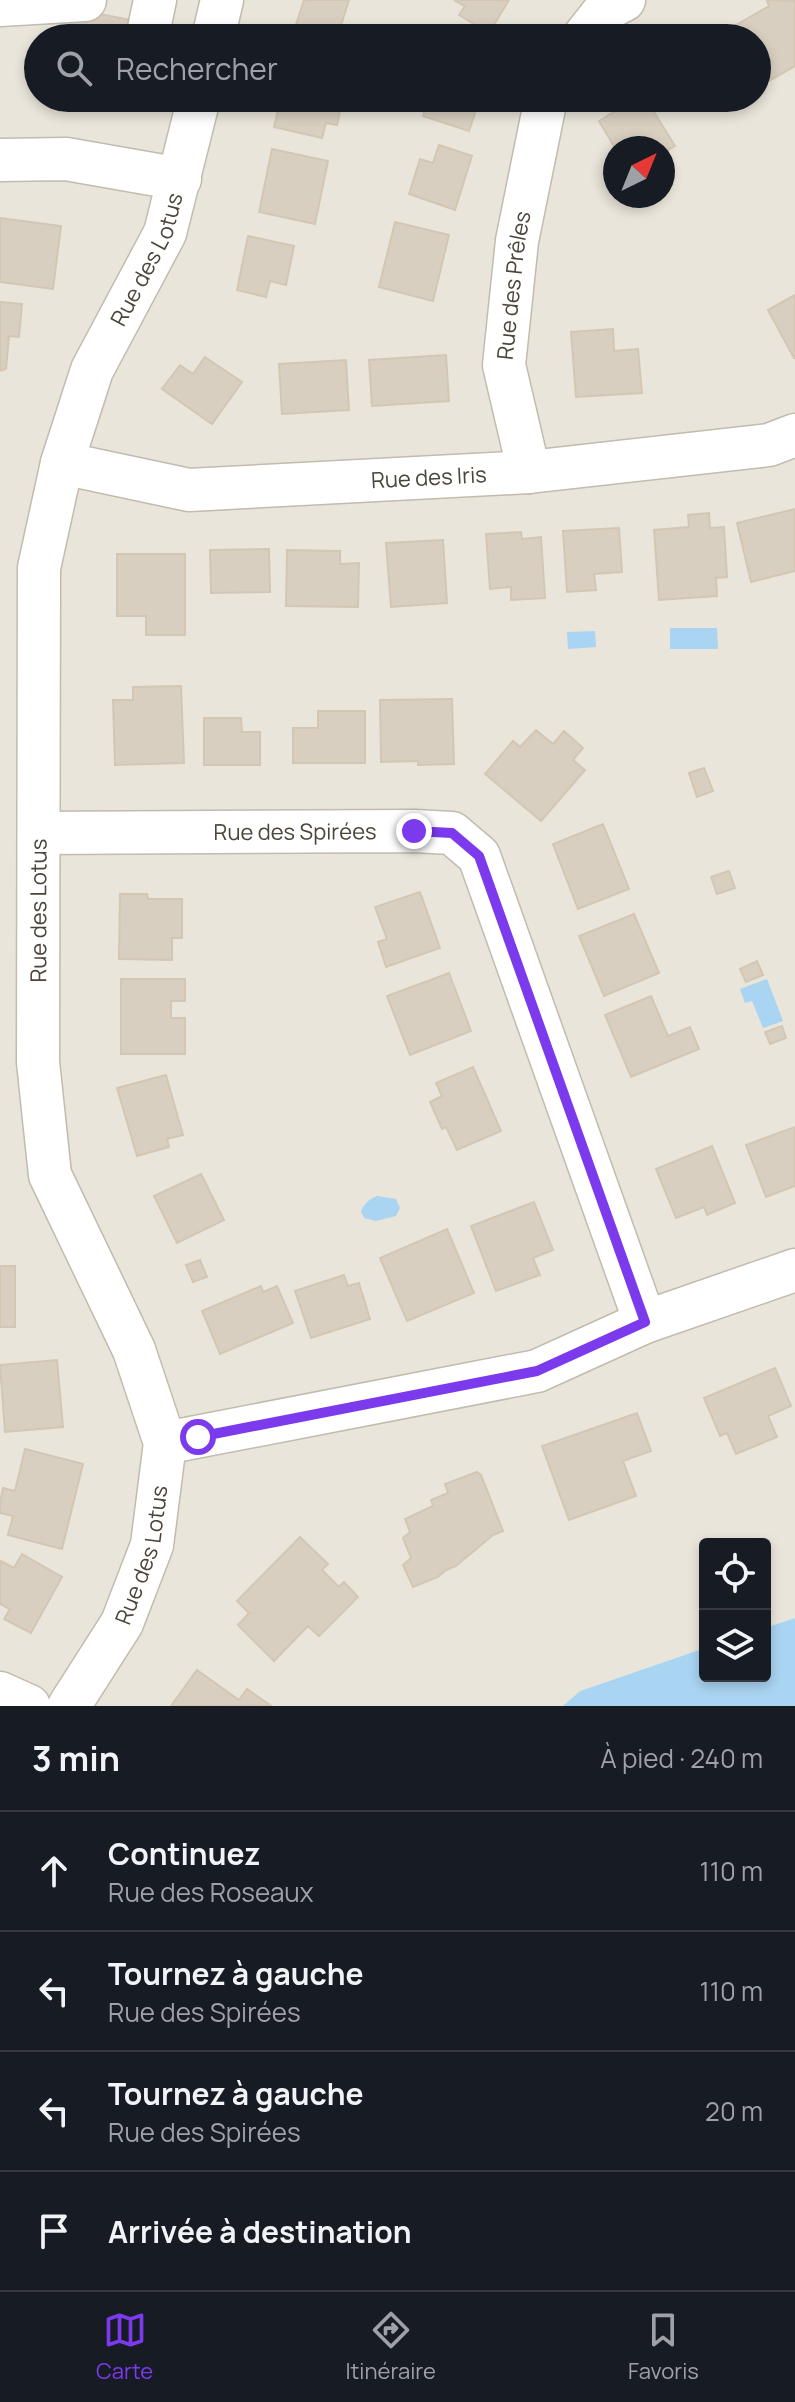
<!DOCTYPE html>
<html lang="fr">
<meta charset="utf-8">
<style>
body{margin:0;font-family:Manrope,sans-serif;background:#20242c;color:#f1f3f6}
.controls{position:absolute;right:24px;bottom:24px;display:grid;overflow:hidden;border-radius:8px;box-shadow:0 4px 12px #0003}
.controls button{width:72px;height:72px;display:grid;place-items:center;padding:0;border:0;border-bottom:2px solid #363941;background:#171b24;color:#f1f3f6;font:40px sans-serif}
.compass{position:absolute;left:603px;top:136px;width:72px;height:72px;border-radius:50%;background:#171b24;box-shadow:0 4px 12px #0003;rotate:43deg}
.stop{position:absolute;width:24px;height:24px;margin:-18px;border:6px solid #7c3aed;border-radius:50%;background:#fff}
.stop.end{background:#7c3aed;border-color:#fff;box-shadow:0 2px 8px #0008}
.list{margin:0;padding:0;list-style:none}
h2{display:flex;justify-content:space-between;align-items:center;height:104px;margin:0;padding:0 32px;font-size:34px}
h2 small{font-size:26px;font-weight:400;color:#9ea1a6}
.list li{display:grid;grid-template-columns:52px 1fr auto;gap:24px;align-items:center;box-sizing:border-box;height:120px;padding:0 32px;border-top:2px solid #363941}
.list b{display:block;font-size:30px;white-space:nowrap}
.list p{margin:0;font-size:26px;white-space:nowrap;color:#9ea1a6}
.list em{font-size:26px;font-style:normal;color:#9ea1a6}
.icon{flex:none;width:44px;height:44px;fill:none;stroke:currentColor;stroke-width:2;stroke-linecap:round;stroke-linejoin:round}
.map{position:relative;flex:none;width:795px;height:1706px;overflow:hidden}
.search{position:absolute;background:#171b24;box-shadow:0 4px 12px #0003;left:24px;right:24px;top:24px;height:88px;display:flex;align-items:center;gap:20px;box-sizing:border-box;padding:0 28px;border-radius:44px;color:#9ea1a6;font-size:30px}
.sheet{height:584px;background:#171b24}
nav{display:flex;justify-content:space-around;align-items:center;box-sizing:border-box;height:112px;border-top:2px solid #363941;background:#171b24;font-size:22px;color:#9ea1a6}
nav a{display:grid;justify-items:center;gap:4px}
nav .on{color:#7c3aed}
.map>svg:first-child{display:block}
.residential{fill:#eae5da;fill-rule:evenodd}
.water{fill:#a9d4f2}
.building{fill:#d8cfc1;stroke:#d3c7b4;stroke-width:2}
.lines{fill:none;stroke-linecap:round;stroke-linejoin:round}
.minor-casing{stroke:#c2bbae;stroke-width:45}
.minor{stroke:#fff;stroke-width:42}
.route{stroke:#7c3aed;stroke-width:10}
.labels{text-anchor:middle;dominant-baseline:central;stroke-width:8;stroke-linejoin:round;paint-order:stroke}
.street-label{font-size:22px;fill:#4b4439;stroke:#fff}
</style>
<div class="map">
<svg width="795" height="1706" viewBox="0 0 795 1706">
<rect width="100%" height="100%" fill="#f6f3ec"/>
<path class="residential" d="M0,0H795V1618L765,1628V1544H705V1648L580,1691L563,1706H0ZM38,38H757V98H38ZM615,148H663V196H615Z"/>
<path class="water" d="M670,628H717L718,649H670Z
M595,631L596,647L568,649L567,632Z
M767,979L783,1021L763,1028L752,1001L745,1003L740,989Z
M377,1196L396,1199L400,1208L396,1216L376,1221L364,1218L361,1211C364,1204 369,1199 377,1196Z
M795,1618V1706H563L580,1691L705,1648V1676H765V1628Z"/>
<path class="building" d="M304,0H349L337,38H317L294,31Z
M454,0H509L489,33L459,15L465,6Z
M769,0L795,1V66L769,81L757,60V38H744L736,25L769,6L767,1Z
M74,9L141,22L138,38H68Z
M719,27L725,38H698Z
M281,98H332L331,103L341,106L337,125L326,123L322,138L274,127Z
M428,98H480L469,131L423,116Z
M621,98H658L663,106L654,112L675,146L663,153V148H615L599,121L625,105Z
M439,145L472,156L455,210L409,194L420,159L433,163Z
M272,149L328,161L315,224L259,212Z
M0,218L61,226L53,289L0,282Z
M395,222L449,235L433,301L379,287Z
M248,236L294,246L286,285L270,281L266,297L237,290Z
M795,295V358H794L768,310Z
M0,302L22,304L19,337L9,336L6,369L0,371Z
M613,329L614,351L638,349L642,393L576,397L571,332Z
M446,355L449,401L372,406L369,360Z
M205,357L242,382L212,424L162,389L180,365L193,374Z
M346,360L349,410L282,414L279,364Z
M795,509V571L751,582L737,523Z
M709,513L710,528L724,527L727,577L716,578L717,596L659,600L654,530L689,527L688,515Z
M619,528L622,572L594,574L596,590L567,592L563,531Z
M521,532L522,539L541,537L545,598L511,600V587L490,589L486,534Z
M443,540L447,603L391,607L386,543Z
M269,549L270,592L211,593L210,550Z
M287,550L340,551V564L359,563L358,607L286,606Z
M117,554H185V635H146V616H117Z
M181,686L184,763L115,765L113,700H133V687Z
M452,699L454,764L418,765V761L381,762L380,700Z
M318,711H365V763H293V728H318Z
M204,718H241L242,732H260V765H204Z
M536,730L553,744L564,731L583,748L573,760L585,770L541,821L485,774L513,741L520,747Z
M704,768L713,791L697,797L689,773Z
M603,824L629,889L578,909L553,844Z
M729,871L735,888L717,894L711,877Z
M420,892L440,948L386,967L378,942L387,939L375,907Z
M120,894H147L148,899H182V938H172V960L119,959Z
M634,914L659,973L604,996L579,936Z
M757,961L763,975L746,982L740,969Z
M449,973L471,1031L410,1055L387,996Z
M121,979H185V1001H171V1018H185V1054H121Z
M651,996L668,1036L690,1027L699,1049L631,1077L605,1015Z
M782,1026L786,1038L770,1044L765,1032Z
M473,1067L501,1131L457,1150L446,1127L442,1129L430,1102L442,1096L436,1083Z
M166,1075L183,1135L167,1139L169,1147L137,1156L117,1088Z
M795,1127V1186L766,1197L746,1145Z
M712,1146L735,1203L707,1215L704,1207L676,1218L656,1169Z
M201,1174L224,1220L177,1243L154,1196Z
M534,1202L553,1250L533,1258L540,1275L496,1291L471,1226Z
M447,1229L474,1293L407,1321L380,1258Z
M200,1260L207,1277L193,1282L186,1265Z
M0,1266H15V1327H0Z
M344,1275L348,1286L359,1283L370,1319L311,1338L295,1291Z
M261,1286L263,1292L277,1286L293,1323L220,1354L202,1311Z
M57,1360L63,1427L5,1432L0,1365Z
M775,1368L791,1406L768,1416L777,1437L736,1454L727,1433L720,1436L704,1398Z
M637,1413L651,1451L623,1461L636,1496L569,1520L542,1446Z
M25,1449L83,1464L62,1549L8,1535L13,1516L0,1513V1502L3,1488L15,1491Z
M477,1472L481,1475L503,1531L493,1535L456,1566L446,1570L438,1577L413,1587L403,1565L411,1558L403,1538L410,1532L405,1519L433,1506L431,1500L448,1493L445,1484Z
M300,1537L328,1564L322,1570L339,1587L344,1582L358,1597L319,1636L308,1626L274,1661L238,1625L249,1613L237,1601Z
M22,1554L62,1577L31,1633L4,1619L10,1609L0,1604V1563L1,1561L14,1568Z
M197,1670L239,1700L247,1689L270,1705L171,1706Z"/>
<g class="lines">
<g class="minor-casing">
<g id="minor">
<path d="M0,5L85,0"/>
<path d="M147,38L155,0"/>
<path d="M213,38L222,0"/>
<path d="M583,38L605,10L624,0"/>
<path d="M0,160L66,159L180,179"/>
<path id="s1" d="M62,463L189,490L529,472L769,445L795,435"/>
<path id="s2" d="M529,472L504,365L517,241L546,98"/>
<path id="s3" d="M39,833L414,831L452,833L479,856L645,1322"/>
<path d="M165,1443L537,1371L645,1322L795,1270"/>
<path d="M0,1693L29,1706"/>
<path id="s4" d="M69,1706L122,1623L152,1545L165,1443L134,1350L50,1175L38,1062L39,568L62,463L92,370L165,233L199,98"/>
</g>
</g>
<use href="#minor" class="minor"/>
</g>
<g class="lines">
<path class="route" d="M198,1437L537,1371L645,1322L479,856L452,833L414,831"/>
</g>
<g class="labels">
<g class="street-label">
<text stroke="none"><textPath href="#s4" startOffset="1514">Rue des Lotus</textPath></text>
<text stroke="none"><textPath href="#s2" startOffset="190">Rue des Prêles</textPath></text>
<text stroke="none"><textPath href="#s1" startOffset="370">Rue des Iris</textPath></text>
<text stroke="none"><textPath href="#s3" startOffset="256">Rue des Spirées</textPath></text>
<text stroke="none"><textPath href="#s4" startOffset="842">Rue des Lotus</textPath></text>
<text stroke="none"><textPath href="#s4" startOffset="170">Rue des Lotus</textPath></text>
</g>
</g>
</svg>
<div class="controls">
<button><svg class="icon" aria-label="locate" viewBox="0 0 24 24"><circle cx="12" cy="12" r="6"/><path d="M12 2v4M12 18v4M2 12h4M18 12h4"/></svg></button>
<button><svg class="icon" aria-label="layers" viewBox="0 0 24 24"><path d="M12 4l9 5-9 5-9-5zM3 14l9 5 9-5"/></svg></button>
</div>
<svg class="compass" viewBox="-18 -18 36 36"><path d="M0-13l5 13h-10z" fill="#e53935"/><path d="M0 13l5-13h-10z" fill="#9ea1a6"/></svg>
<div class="stop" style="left:198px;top:1437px"></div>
<div class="stop end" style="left:414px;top:831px"></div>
<div class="search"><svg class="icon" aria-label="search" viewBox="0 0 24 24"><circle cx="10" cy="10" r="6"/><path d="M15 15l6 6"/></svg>Rechercher</div>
</div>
<section class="sheet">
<h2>3 min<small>À pied · 240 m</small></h2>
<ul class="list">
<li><svg class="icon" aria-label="ahead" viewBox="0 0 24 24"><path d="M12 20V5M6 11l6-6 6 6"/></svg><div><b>Continuez</b><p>Rue des Roseaux</p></div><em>110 m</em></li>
<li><svg class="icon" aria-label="left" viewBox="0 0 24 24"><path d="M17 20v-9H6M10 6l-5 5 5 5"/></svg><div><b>Tournez à gauche</b><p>Rue des Spirées</p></div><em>110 m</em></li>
<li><svg class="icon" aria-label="left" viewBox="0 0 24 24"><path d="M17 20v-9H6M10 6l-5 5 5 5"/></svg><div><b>Tournez à gauche</b><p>Rue des Spirées</p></div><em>20 m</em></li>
<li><svg class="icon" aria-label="arrive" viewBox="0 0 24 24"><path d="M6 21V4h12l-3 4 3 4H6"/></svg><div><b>Arrivée à destination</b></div></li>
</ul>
</section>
<nav>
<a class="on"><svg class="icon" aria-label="map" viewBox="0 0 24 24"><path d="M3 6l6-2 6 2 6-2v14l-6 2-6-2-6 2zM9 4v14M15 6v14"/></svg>Carte</a>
<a><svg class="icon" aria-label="directions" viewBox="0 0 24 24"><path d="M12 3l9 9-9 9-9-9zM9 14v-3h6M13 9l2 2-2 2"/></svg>Itinéraire</a>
<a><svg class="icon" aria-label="saved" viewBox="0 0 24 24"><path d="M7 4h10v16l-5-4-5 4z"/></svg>Favoris</a>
</nav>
